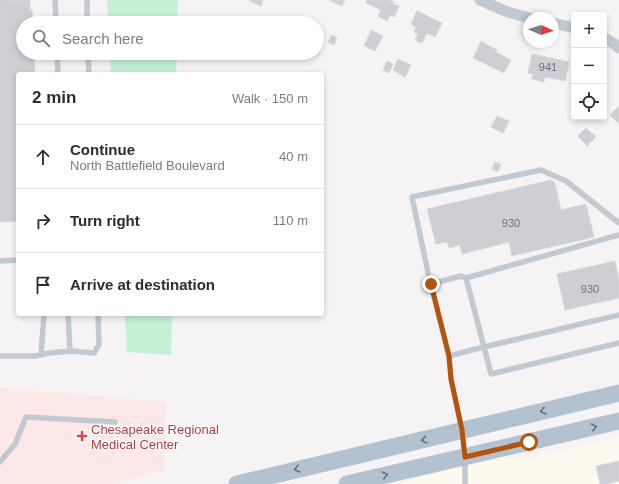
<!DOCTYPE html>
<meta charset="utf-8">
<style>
body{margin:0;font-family:Arial,sans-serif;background:#f7f7f7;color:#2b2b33}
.controls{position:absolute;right:12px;top:12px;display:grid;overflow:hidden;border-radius:4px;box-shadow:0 2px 6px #0003}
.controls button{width:36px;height:36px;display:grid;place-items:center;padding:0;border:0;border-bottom:1px solid #e1e1e2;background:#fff;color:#2b2b33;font:20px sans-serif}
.compass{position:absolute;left:523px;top:12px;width:36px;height:36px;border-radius:50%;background:#fff;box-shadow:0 2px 6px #0003;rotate:93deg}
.stop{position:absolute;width:12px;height:12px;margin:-9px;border:3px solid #b45309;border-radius:50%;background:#fff}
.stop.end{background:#b45309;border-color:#fff;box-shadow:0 1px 4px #0008}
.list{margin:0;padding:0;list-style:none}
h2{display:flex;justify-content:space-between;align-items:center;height:52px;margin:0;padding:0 16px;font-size:17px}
h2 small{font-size:13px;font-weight:400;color:#7c7c81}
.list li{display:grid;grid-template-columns:26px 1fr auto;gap:12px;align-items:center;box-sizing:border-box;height:64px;padding:0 16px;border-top:1px solid #e1e1e2}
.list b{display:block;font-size:15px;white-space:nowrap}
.list p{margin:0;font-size:13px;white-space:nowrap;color:#7c7c81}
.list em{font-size:13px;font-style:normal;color:#7c7c81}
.icon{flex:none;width:22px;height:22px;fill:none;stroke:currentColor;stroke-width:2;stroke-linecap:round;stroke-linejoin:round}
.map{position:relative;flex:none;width:619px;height:484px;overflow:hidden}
.search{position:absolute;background:#fff;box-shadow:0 2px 6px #0003;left:16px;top:16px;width:308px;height:44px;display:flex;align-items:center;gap:10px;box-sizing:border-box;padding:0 14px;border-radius:22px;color:#7c7c81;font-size:15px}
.panel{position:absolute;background:#fff;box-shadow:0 2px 6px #0003;left:16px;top:72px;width:308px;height:244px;border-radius:4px}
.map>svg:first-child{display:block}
.commercial{fill:#fdf9ef}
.medical{fill:#fce8e6}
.green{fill:#c3f1d5}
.building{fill:#cdcfd5;stroke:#d7d9de}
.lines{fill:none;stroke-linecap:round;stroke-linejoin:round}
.lane{stroke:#c1cad2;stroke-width:5.5}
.street{stroke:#c1cad2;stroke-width:11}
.primary{stroke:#b3c2d1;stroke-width:17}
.oneway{stroke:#64717d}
.route{stroke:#b45309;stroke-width:5}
.health-dot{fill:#e0444e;stroke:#fff;stroke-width:1.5}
.labels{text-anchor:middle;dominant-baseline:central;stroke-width:3;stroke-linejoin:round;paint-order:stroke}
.number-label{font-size:11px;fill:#6b747e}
.health-label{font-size:13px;fill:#be3a42;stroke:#fff;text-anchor:start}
</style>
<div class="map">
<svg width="619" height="484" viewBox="0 0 619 484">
<rect width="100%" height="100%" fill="#f5f3f3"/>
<path class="commercial" d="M619,437V484H395L501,458H530Z"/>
<path class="medical" d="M0,388L166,402L164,470L109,484H0Z"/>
<path class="green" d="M107,0H178L177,23H108Z
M110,53H177L176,74H111Z
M125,314H172L171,355L127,352Z"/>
<path class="building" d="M0,0H30V10H32L33,23H23V53H34L35,74H18V221L0,222Z
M250,0H263L261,6L250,1Z
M329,0H345L342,6Z
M367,0H390L394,2L393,4L399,6L394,17L390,15L387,21L378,16L381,10L366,3Z
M417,11L442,23L435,37L427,33L422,43L415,40L418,34L414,32L416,27L411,24Z
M371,30L383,36L375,51L364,46Z
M332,35L337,38L334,45L328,42Z
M481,41L497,50L496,52L511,60L504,73L473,58Z
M532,54L569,62L565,81L545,77L544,82L532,79L533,74L528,73Z
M398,59L411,65L405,77L393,70Z
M387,61L393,64L389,73L383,70Z
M619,106V124L610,115Z
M497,116L509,121L503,133L491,127Z
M586,128L596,137L587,146L578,136Z
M495,162L501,164L498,172L492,169Z
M551,180L555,183L561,210L586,204L594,237L512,256L509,242L462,254L460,245L449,248L447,242L436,244L427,209Z
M615,261L619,281V298L565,310L557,274Z
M619,461V481L607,484H600L596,466Z"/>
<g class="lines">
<path class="lane" d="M55,0L56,23
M87,0V23
M57,53L58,74
M88,53L89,74
M0,261L18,260
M466,278L619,235
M431,284L461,276L466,278L484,347L619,315
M70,351L94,353L99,345L98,314
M41,355L44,314
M0,356H35L50,353L70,351L68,314
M449,356L484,347L491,374L619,343
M0,462L15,444L26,417L115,422
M465,484V457L462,431L451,379L449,356L429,277L412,197L541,170L566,181L619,223"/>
<path class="street" d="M480,0L505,11L529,18
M553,23L574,28
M604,38L613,43L619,48"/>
<path class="primary" d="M237,484L619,393
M347,484L619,421"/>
</g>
<defs><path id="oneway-chevron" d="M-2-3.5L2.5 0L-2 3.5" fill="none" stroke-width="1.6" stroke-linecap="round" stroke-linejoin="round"/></defs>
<g class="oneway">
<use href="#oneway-chevron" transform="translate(543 411) rotate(166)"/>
<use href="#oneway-chevron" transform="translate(594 427) rotate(-13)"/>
<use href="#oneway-chevron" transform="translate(424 440) rotate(167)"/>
<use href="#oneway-chevron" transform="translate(297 469) rotate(166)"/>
<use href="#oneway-chevron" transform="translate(385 475) rotate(-13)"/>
</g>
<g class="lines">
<path class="route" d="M431,284L449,356L451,379L462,430L465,457L529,442"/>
</g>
<path class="health-dot" d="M80 430h4v4h4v4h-4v4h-4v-4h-4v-4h4z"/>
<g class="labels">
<g class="number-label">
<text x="548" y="67">941</text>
<text x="511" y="223">930</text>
<text x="590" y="289">930</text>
</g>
<g class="health-label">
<text x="91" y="429">Chesapeake Regional<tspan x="91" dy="15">Medical Center</tspan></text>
</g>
</g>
</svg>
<div class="controls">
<button>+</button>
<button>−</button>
<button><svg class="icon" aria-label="locate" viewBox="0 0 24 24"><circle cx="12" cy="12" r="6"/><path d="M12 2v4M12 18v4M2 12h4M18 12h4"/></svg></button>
</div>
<svg class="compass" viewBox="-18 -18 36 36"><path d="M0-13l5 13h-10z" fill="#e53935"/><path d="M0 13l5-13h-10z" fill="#7c7c81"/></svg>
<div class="stop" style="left:529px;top:442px"></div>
<div class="stop end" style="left:431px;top:284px"></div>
<div class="search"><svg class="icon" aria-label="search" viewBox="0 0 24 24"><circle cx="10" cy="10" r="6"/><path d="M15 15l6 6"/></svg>Search here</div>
<section class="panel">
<h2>2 min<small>Walk · 150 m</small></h2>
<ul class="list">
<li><svg class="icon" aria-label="ahead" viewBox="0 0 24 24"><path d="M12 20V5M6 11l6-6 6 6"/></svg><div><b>Continue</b><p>North Battlefield Boulevard</p></div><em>40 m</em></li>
<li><svg class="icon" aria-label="right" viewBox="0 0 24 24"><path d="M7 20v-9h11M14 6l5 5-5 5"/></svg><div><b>Turn right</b></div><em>110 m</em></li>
<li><svg class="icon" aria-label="arrive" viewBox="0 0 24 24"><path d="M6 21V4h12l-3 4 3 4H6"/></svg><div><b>Arrive at destination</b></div></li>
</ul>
</section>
</div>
